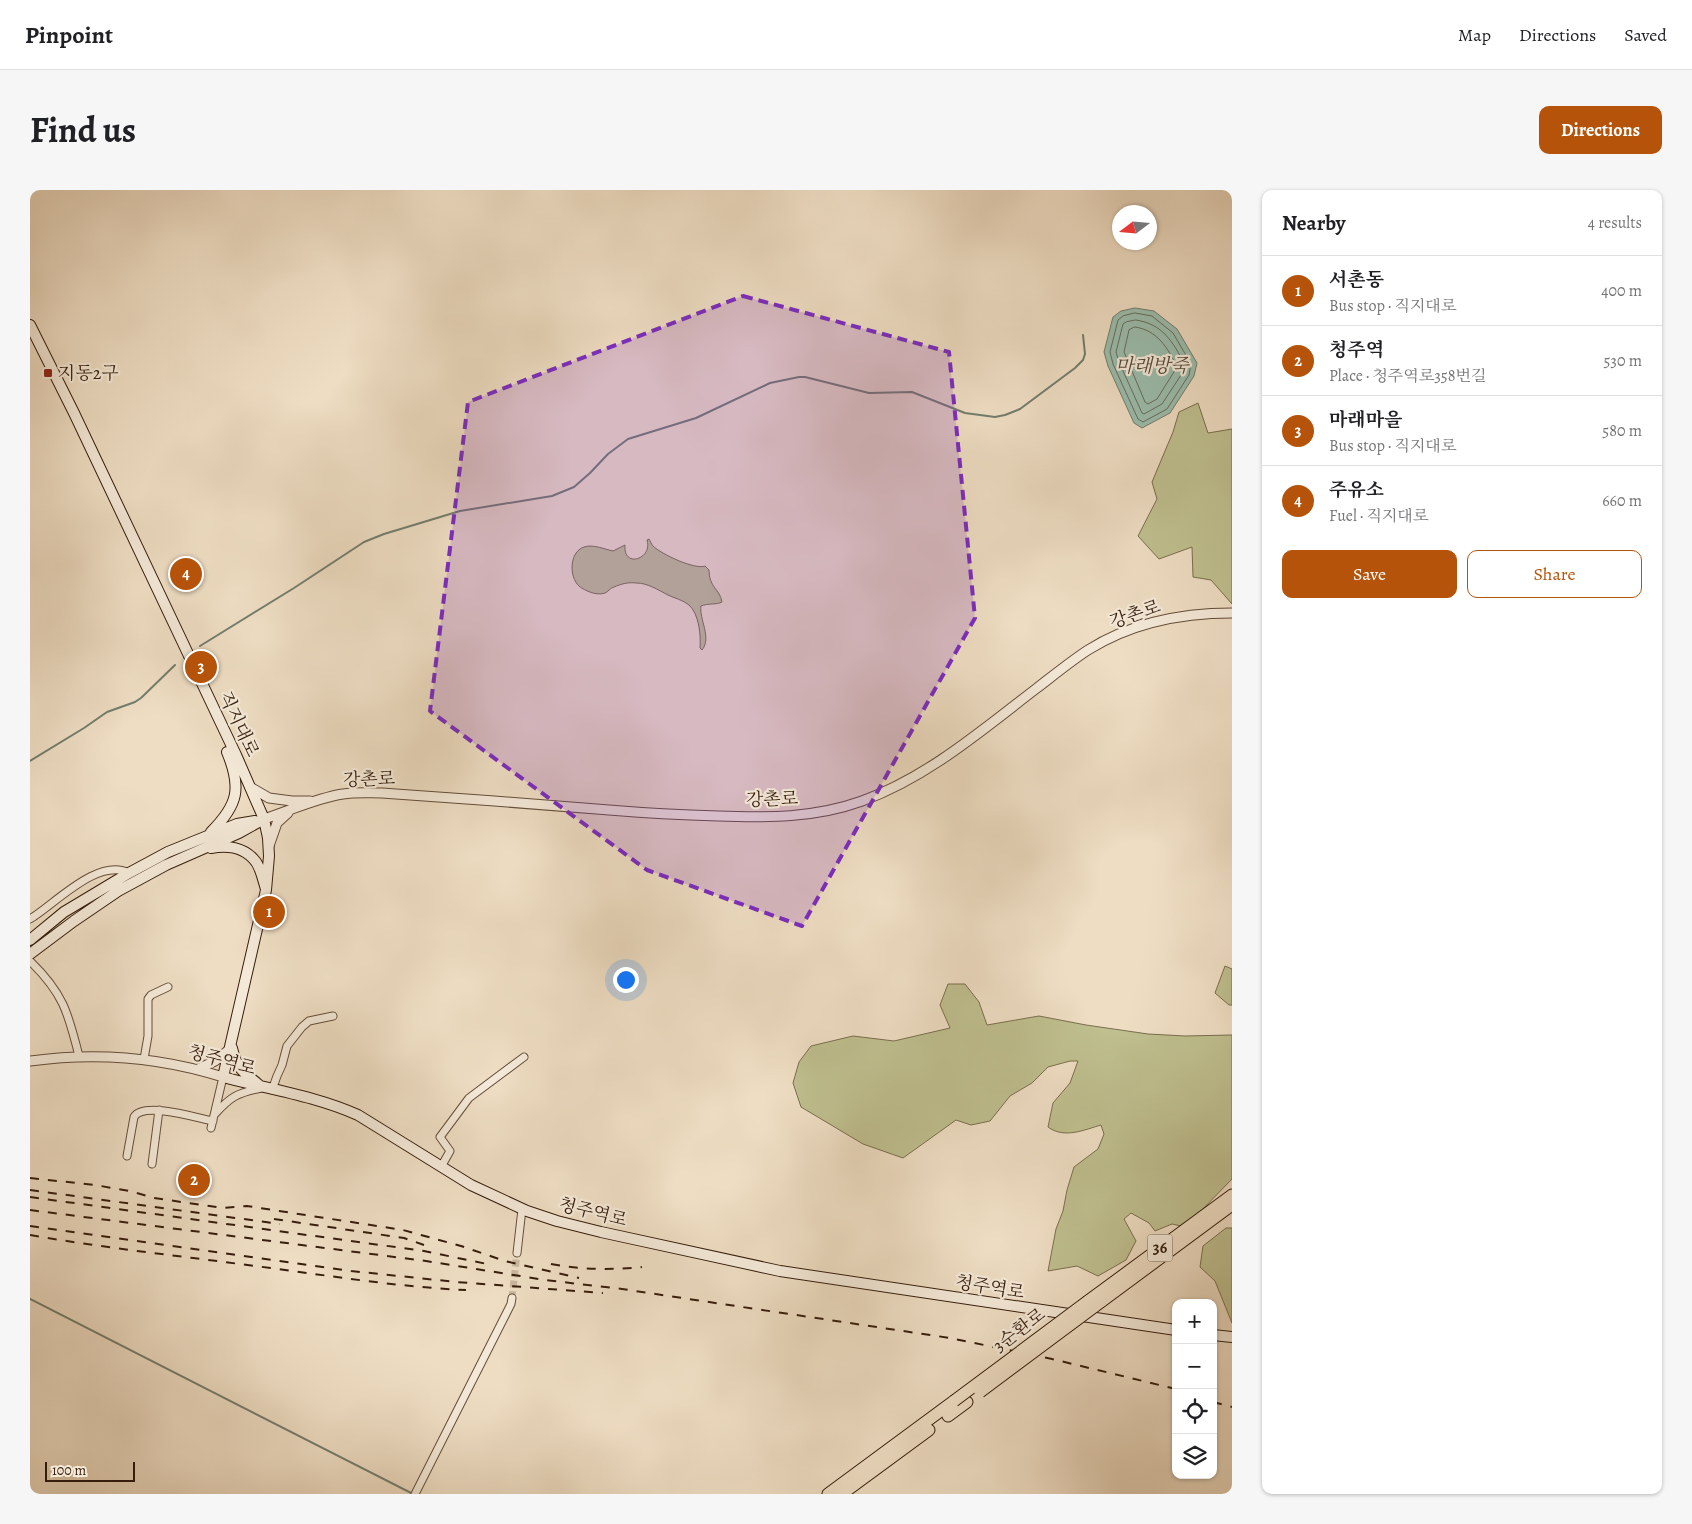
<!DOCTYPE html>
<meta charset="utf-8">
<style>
body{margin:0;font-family:Alegreya,"Noto Serif KR",serif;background:#f6f6f6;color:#202124}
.controls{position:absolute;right:15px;bottom:15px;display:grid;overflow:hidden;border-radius:10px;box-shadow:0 1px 4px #0004}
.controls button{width:45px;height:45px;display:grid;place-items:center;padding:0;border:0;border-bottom:1px solid #e0e0e0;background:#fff;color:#202124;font:25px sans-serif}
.compass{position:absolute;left:1082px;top:15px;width:45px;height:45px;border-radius:50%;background:#fff;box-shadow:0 1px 4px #0004;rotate:254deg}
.scale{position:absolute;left:15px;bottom:12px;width:90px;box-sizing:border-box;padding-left:5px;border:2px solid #361d0c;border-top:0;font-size:14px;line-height:18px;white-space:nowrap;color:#361d0c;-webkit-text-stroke:4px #f4e9d8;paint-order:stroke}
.you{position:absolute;left:595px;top:789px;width:18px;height:18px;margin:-12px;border:4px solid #fff;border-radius:50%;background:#1a73e8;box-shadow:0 0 0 8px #1a73e833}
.badge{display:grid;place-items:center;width:32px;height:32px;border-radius:50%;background:#b45309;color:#fff;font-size:16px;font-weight:700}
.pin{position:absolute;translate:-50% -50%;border:2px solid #fff;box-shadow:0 1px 5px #0006}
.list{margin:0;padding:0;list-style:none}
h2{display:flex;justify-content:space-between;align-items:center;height:65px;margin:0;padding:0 20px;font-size:21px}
h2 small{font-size:16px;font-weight:400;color:#757577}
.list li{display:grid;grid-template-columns:32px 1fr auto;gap:15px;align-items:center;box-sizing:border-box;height:70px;padding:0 20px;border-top:1px solid #e0e0e0}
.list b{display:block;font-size:19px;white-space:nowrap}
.list p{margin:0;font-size:16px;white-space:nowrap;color:#757577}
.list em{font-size:16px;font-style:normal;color:#757577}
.actions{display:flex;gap:10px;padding:15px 20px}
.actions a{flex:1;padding:11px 0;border:1px solid #b45309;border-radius:10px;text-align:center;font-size:18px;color:#b45309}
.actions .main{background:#b45309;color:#fff}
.icon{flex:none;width:28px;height:28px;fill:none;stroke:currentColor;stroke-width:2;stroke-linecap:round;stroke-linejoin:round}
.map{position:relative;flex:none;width:1202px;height:1304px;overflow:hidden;border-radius:10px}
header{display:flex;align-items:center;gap:30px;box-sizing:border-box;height:70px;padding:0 25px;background:#fff;border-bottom:1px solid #e0e0e0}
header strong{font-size:24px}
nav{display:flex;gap:28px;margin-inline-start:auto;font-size:18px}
.intro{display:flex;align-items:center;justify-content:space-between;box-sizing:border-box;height:120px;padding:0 30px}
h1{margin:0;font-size:35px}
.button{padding:12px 22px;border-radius:10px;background:#b45309;color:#fff;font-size:18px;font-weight:700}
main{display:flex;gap:30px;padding:0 30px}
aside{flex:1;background:#fff;border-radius:10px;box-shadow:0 1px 4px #0004}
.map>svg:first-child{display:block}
.green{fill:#bfbf8f;stroke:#7a6e4e}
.water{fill:#9bbdad;stroke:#737d6d}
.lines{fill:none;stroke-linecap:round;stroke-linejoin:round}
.shore{stroke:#686d5c;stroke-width:1}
.stream{stroke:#737d6d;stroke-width:2}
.minor-tunnel{stroke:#c9b79e;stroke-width:7;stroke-dasharray:7 3.5;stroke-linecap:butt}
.minor-casing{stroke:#644d3a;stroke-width:9}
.tertiary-casing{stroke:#644d3a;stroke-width:11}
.secondary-casing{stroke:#361d0c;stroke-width:12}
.trunk-casing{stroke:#361d0c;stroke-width:13}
.minor{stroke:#f4e9d8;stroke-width:7}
.tertiary{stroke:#f4e9d8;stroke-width:9}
.secondary{stroke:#f4e9d8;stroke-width:10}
.trunk{stroke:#eeddc3;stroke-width:11}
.rail{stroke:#361d0c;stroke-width:2;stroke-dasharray:9 9;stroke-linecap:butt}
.trunk-bridge-casing{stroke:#361d0c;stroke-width:13;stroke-linecap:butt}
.trunk-bridge{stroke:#eeddc3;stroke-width:11}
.marked{fill:#7b2cbf;fill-opacity:0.2;stroke:#7b2cbf;stroke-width:4;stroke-dasharray:10 6;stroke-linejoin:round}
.poi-dot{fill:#8f2418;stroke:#f4e9d8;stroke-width:2}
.labels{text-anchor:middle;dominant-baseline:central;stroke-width:4.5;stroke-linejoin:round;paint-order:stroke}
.shield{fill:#f4e9d8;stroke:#6f5a49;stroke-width:1}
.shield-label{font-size:16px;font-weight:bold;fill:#361d0c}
.poi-label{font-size:18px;fill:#361d0c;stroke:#f4e9d8;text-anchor:start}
.street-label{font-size:18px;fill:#361d0c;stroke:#f4e9d8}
.water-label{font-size:19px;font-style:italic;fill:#544d3c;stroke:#f4e9d8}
</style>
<header>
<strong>Pinpoint</strong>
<nav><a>Map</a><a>Directions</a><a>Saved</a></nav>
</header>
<div class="intro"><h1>Find us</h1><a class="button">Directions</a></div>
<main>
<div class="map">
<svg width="1202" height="1304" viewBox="0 0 1202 1304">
<rect width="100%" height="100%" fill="#eeddc3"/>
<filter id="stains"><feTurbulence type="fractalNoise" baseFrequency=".004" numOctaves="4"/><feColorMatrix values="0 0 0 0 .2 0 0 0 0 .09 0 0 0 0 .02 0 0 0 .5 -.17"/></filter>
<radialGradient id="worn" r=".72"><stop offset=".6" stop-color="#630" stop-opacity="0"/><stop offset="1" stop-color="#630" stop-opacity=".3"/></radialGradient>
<path class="green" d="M1168,213L1178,243L1202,239V414L1181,390L1163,387L1162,357L1129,369L1108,346L1127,309L1122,292L1143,242L1149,222Z
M619,349C620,351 622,355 623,356C631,364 665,380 675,376L679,380C679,398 690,399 692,412C687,415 678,413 671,416C669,429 682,448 672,460L670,458C671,445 669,424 659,415C653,410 644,408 638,405C628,400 618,393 606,393C598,392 591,394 584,397C580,398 578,402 575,403C567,406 555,401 549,396C539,387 539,362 554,357C563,354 574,359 583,361L595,355C593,379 623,369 617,350Z
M1195,776L1202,779V815H1199L1185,803Z
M918,794H935L949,812L957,835L1009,826L1056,835L1118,844L1155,846L1202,845V989L1166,1026L1151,1036L1142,1034L1125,1041L1119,1033L1101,1023L1094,1029L1106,1051L1096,1070L1068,1086L1047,1076L1018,1081L1026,1039L1033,1021L1037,1000L1044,977L1068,959L1074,944L1071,935C1054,940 1034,949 1018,937L1023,913L1040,893L1048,871H1040L1018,877L1002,893L980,906L960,931L941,935L926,930L873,968L833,954L771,917L763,893L769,872L781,856L823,846L864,851L920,838L910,815Z
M1196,1038H1202V1133L1185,1091L1170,1077L1173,1056Z"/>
<path class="water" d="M1105,118L1124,121L1147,139L1167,173L1164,186L1140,223L1112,238L1104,233L1078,176L1074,162L1083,127L1091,121Z"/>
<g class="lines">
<path class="shore" d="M1105,123L1122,126L1143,143L1161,174L1159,185L1137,219L1113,232L1108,229L1083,174L1080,162L1088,130L1093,126Z
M1106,130C1133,134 1143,152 1155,175L1153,182L1132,214L1114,224L1112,223L1089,172L1086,162L1093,134L1096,132Z
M1105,137C1127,140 1138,158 1147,177L1127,209L1118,214L1115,212L1094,162L1099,140Z"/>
<path class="stream" d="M170,456L264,398L334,352L354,344L430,321L522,306L544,297L560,283L578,264L598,249L666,228L740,193L769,187H775L839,203L882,202L935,223L965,227L975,225L990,219L1045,178L1053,170L1055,164L1053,145
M0,571L54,538L77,522L105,512L111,508L145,475
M0,1109L383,1304"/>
<path class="minor-tunnel" d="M482,1108L487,1063"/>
<g class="minor-casing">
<path id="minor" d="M0,729C25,714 68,667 99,683
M0,771C33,803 38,822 49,866
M114,869L118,846V809L121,805L138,797
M242,900L247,886L252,875L257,856L272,837L279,831L303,826
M185,924C201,906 208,903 231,898
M181,938L193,887
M97,966L104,927C113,911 167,928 183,931
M122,974L129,920
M411,977L420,961L410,947L439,908L494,867
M487,1063L492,1019
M385,1304L481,1114L482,1108"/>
</g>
<g class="tertiary-casing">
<path id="tertiary" d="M220,597L239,608L262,611H280
M234,629C259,621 286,608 313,604C326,602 339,603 352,603C428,608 503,614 579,620C615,623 652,625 688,626C737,628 785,628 832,611C898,587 952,540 1007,498C1024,485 1041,471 1058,460C1101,433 1153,423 1202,423
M239,656L247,633L258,623
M0,871C65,862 130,867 193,887
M168,879L185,871L200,859"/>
</g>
<g class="secondary-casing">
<path id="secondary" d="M0,135L44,223L206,565L234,629L238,648L239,666L236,700L193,887C238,899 286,906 328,925L441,995L497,1021L527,1031L571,1042L750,1081L1146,1140
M181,642C208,615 212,598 197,562
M181,658C197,655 215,657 226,672C231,679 233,690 236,699
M0,750L34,722L99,683L138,662L207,634L225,631
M0,764L44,731L88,701L136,675L209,643L234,629
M202,858C207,880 213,881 229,895
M1183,1145L1202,1147"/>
</g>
<g class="trunk-casing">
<path id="trunk" d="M1058,1111L1202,1005
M1064,1117L1202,1015
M918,1226L937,1212
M798,1304L924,1211
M812,1304L899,1240"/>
</g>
<use href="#minor" class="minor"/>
<use href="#tertiary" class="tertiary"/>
<use href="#secondary" class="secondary"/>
<use href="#trunk" class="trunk"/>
<path class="rail" d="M0,988L65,995L100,1001L124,1008L193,1018L217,1016L373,1040L431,1056L475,1071L549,1088
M0,1000L250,1034
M0,1007L394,1061L462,1075
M0,1020L396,1071L515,1090L592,1099L920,1148L1022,1169L1146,1199
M244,1029L374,1048L394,1055
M0,1036L321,1081L426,1092L573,1103
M0,1045C75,1058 150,1066 225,1076C296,1085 366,1097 436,1100
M521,1074C552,1080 581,1080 612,1077
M1183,1212L1202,1217"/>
<g class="trunk-bridge-casing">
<path id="trunk-bridge" d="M950,1202L1064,1117
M924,1211L1058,1111"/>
</g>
<use href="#trunk-bridge" class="trunk-bridge"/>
</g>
<path class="marked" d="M713,106L919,162L945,428L772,736L617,680L400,521L438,212Z"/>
<rect class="poi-dot" x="13" y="178" width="10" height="10" rx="2.5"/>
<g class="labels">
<rect class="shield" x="1117.5" y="1044.5" width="25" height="27" rx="4"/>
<g class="shield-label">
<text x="1130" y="1058">36</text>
</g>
<g class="poi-label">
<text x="28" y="183">지동2구</text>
</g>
<g class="street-label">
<text transform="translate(1105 424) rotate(-19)">강촌로</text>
<text transform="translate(209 534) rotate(65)">직지대로</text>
<text transform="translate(339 589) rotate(-2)">강촌로</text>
<text transform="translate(742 609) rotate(-2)">강촌로</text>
<text transform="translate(192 870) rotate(15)">청주역로</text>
<text transform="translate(563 1022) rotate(14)">청주역로</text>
<text transform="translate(960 1097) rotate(9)">청주역로</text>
<text transform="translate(989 1140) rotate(-37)">3순환로</text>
</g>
<g class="water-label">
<text x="1122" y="176">마래방죽</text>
</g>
</g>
<rect width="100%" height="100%" filter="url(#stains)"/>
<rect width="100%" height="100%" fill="url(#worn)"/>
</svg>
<div class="controls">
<button>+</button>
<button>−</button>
<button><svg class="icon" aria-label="locate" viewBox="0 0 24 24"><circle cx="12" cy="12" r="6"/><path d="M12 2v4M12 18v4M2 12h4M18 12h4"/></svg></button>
<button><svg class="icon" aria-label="layers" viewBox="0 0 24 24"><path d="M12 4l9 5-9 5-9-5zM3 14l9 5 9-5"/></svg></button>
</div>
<svg class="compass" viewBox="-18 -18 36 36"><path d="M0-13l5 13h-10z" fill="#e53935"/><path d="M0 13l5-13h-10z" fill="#757577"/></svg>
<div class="scale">100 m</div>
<div class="you"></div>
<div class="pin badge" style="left:239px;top:722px">1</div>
<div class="pin badge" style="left:164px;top:990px">2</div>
<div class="pin badge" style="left:171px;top:477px">3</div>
<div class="pin badge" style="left:156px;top:384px">4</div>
</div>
<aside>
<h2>Nearby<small>4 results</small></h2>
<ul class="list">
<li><span class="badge">1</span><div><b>서촌동</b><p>Bus stop · 직지대로</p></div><em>400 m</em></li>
<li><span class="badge">2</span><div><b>청주역</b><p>Place · 청주역로358번길</p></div><em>530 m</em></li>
<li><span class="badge">3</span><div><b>마래마을</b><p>Bus stop · 직지대로</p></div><em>580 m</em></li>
<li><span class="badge">4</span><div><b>주유소</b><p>Fuel · 직지대로</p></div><em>660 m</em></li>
</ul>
<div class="actions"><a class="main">Save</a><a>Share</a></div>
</aside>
</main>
